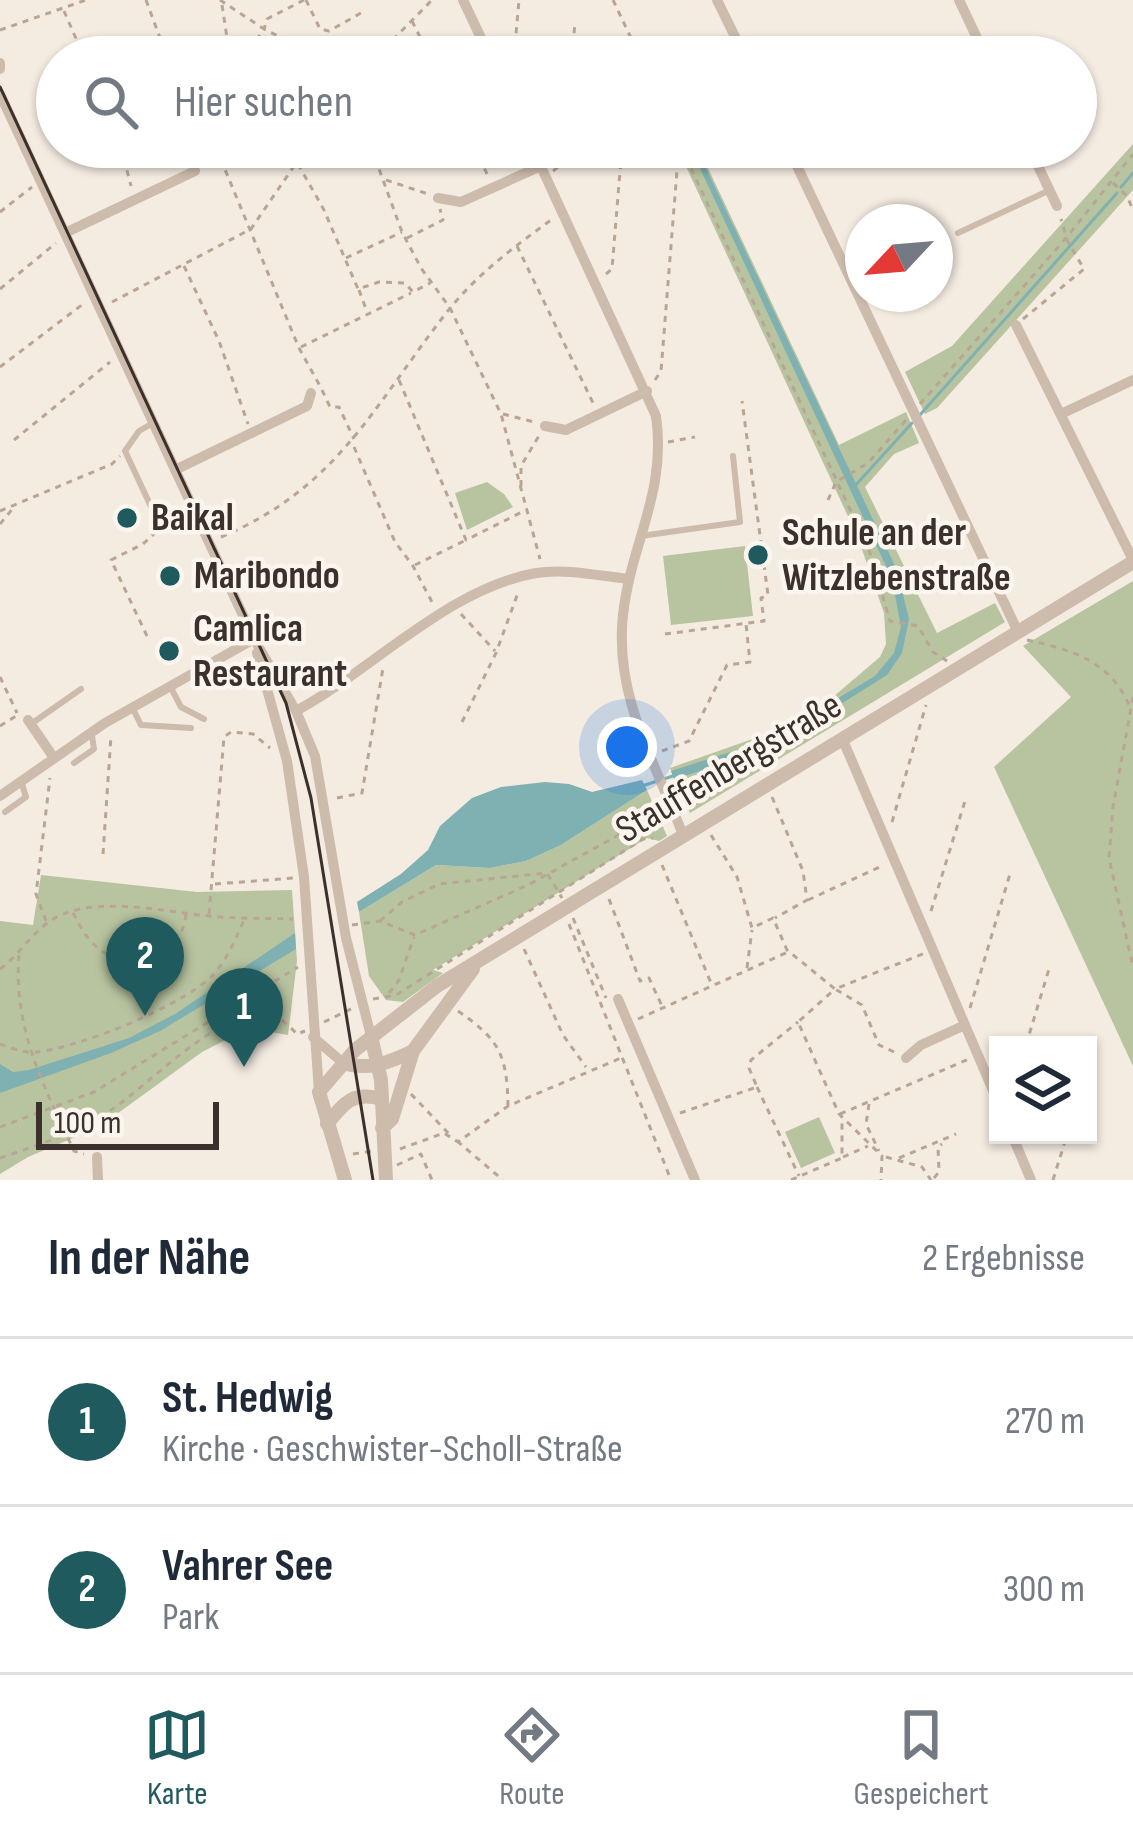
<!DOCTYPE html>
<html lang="de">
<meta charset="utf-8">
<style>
body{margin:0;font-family:"Sofia Sans Condensed",sans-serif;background:#f2f2f3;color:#1f2937}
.controls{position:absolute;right:36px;bottom:36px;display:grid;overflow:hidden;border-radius:0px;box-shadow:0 3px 9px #0004}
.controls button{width:108px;height:108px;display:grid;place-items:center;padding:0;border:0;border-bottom:3px solid #e0e1e3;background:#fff;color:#1f2937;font:60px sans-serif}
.compass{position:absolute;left:845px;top:204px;width:108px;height:108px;border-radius:50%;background:#fff;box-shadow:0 3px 9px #0004;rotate:244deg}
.scale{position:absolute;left:36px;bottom:30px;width:183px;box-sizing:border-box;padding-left:12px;border:6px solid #3b302b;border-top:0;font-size:33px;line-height:42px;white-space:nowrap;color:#3b302b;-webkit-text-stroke:9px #fbf5ee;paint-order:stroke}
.you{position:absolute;left:627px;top:747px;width:42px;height:42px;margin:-30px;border:9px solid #fff;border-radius:50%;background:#1a73e8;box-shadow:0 0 0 18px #1a73e833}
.badge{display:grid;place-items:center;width:78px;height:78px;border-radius:50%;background:#1f5a5e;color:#fff;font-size:39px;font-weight:700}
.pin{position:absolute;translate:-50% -99px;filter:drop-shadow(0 3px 6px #0008)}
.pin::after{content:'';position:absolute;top:63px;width:42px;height:36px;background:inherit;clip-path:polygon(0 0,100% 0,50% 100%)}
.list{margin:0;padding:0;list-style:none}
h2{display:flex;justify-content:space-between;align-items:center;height:156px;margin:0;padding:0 48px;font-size:51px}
h2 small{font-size:39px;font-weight:400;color:#747a83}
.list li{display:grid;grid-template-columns:78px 1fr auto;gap:36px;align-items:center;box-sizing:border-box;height:168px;padding:0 48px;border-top:3px solid #e0e1e3}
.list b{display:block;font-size:45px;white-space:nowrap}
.list p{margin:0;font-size:39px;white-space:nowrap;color:#747a83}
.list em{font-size:39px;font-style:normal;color:#747a83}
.icon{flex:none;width:66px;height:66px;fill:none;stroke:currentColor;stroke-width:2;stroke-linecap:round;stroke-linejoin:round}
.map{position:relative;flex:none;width:1133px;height:1180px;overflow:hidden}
.search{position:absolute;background:#fff;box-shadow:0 3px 9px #0004;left:36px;right:36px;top:36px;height:132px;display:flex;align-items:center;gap:30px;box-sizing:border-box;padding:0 42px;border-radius:66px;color:#747a83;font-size:45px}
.sheet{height:492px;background:#fff}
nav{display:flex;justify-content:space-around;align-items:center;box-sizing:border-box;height:168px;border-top:3px solid #e0e1e3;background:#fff;font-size:33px;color:#747a83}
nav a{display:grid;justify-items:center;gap:6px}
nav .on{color:#1f5a5e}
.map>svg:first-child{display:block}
.green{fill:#b8c4a0}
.water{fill:#7fb0b2}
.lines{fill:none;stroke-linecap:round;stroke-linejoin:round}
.stream{stroke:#7fb0b2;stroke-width:3}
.path{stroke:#b9a596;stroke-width:3;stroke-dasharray:6 6;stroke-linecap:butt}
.service{stroke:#cdbbac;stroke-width:6}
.minor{stroke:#cdbbac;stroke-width:10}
.tertiary{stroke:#cdbbac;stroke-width:14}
.tram{stroke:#3b302b;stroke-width:3}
.poi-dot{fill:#1f5a5e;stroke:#fbf5ee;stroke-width:4.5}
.labels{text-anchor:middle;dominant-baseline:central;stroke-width:9;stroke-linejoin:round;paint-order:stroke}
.poi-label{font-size:39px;font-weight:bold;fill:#3b302b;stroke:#fbf5ee;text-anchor:start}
.street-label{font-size:39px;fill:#3b302b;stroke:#fbf5ee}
</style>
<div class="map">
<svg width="1133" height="1180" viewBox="0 0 1133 1180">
<rect width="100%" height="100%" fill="#f4ebe1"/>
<path class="green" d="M1133,144V190L937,408L925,414L905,372L952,346Z
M677,147H698L839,445L906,412L919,443L894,454L865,487L937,633L995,603L1005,622L690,813L670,768L770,733L820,708L880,657L886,644L884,613L858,538Z
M487,482L504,494L513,507L467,530L455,493Z
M745,546L753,616L671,625L663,556Z
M1133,581V1066L994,767L1071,697L1023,646Z
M647,790L667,836L659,841L647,838L433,970L443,973L403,1002L386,1000L369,976L359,912L436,865L490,868L526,861L561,845Z
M41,875L197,892L292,890L297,961L288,1035L249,1028L202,1052L99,1127L28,1157L0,1174V921L33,925Z
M819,1117L835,1153L801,1168L785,1132Z"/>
<path class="water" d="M690,147H696L897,570L909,619L902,653L887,675L766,751L674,779L671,771L768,740L875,676L894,653L901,627L892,579Z
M642,780L647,790L561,845L526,861L490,868L436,865L359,912L357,902L401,874L428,850L440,826L472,798L501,787L545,782L569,784L592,792Z
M295,933L296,949L160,1031L111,1053L0,1093V1064L13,1072L29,1070L129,1038L175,1014Z"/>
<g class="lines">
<path class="stream" d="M1121,187L1133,173
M919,416L1117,193
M854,487L912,423
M645,785L676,775"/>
<path class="path" d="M146,0L167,57
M220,0L264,29L245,57
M304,0L267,19L264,29L320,57
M306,0L320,29L329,31L361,13
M613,0L640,57
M222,5L230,57
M64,11L84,57
M412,21L430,57
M0,30L86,0
M293,57L307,51
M376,57L432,0
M514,57L519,0
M572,57L575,22
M121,147L131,186
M371,147L402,232L421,268L450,308L501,414L540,559
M474,147L489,178
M681,147L869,550L890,621L918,626L933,652L947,661
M298,164L324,210L358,289L379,282L405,283L413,292L430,283
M203,166L219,155L299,348L320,386
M553,171L561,165L563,147
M386,180L428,194
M1113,183L1127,196L1133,210
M0,212L32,187
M407,238L443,220L440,209
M517,246L594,405
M346,258L402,232
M184,266L219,341L248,424
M606,274L612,269L622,147
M0,289L56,243
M359,290L366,309
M112,302L251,229L307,147
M1023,319L1084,269L1068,242L1061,219
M301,347L411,293
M0,367L83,304
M399,380L466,540L528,509
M655,380L661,371L678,158L682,153
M322,390L330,407H339L354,439
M920,404L1067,237L1133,154
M503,414L534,422
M14,440L110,362
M668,442L695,437
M354,447L395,542L413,566L433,604
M521,486V466L540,434
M828,500L836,482L868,463L906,420
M0,511L112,464L120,456
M0,524L14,507
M221,537C338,488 374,405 447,312C476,275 514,247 551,220
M415,565L466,540
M461,614L495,651
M665,634L764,621L761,598L768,595L742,401
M147,636L111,560L143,544L155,533
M1027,640C1072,650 1109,660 1129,705
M0,677L17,713
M1133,697L1113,807L1109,858L1133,967
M462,722L496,653L519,590
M0,726L16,716
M662,751L689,741L727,665L750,662L746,624
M772,797L803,871L807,900L775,918
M337,798L362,793L383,668
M892,822L926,705
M711,835L737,877L752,928L773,918L787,950L835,989L798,1022L839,1114L882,1156L881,1180
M103,854L111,736
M662,865L711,983
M215,884L294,878
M609,899L640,981L649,978L662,1006
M808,900L882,866
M931,911L965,801
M73,913C78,921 82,931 88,938C121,978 179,970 186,914
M209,914L224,737L231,732L253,734L270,748
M573,918L606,998
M46,921L36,894L50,778
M380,921L402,902L439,884L547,873L562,898
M569,924L671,1180
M352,925L380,921L415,935L528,885L664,810
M524,949L563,1035L586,1067
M19,955C13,1028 44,1087 74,1151L84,1154
M747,968L752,930
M0,969C18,956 29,937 46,924C86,892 163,912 210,916C237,919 265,918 293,919
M389,993L399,980L414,937
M373,999L396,995L643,839L653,838
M970,1008L1010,874
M458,1011C500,1040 507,1055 508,1106
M638,1019L788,952
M324,1022L353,1008
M0,1044C12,1048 25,1054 37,1052C81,1047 179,1007 211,977C227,961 235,940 244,920
M1026,1045L1049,969
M894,1052L879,1045L862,1005L835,989L925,953
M1088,1065L1089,1061
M757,1087L799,1176
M411,1094L450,1135
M869,1104L866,1124L879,1151
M680,1113L757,1087L749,1068L751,1060L798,1022
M840,1114L969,1059
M0,1127L94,1092L298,967
M457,1141L503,1180
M400,1149L444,1133L458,1142L508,1106L621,1058
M353,1154L373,1151
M843,1157L868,1146
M886,1157L922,1167L931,1180
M0,1158C39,1145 76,1133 111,1110C149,1085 219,1009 267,1014C280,1016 289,1026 297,1034L305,1031
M899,1158L956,1134
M397,1165L421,1154L432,1180
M934,1178L939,1172L938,1147L942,1144
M791,1180L842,1158V1119
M1053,1180L1067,1135"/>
<path class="service" d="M958,233L1050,190
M153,423L139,431L125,451L161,528L179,529L198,523
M641,536L740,522L733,456
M170,686L181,707L204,719
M133,709L141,725L191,728
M31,724L81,689
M74,763L94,749L92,736
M5,812L26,797L21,781"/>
<path class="minor" d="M463,0L490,57
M717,0L745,57
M959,0L986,57
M0,63V69
M0,94L254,639L296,711L315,756L346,938L371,1036
M532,147L656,416C667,493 631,542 623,615C614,696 655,762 683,835
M788,147L1018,632
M1029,147L1057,206
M438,198L461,202L541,166
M65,233L195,171
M1016,325L1133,560
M1061,414L1133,380
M545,426L566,430L647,391
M175,470L307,406L311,393
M257,653L287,761L304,877L319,1092
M296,711C372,670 449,588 536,573C566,568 600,576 629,579
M28,720L54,758
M842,738L998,1102
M0,796L105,723L254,639
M618,999L695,1180
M313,1037L342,1062
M906,1058L921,1045L965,1025
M1012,1135L1031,1180
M97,1157L98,1180"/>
<path class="tertiary" d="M371,1036L381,1080L386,1180
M342,1062C366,1072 391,1062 413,1051
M327,1124C345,1102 353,1091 382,1099
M382,1128L392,1119L413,1051L473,969
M345,1180L319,1092L355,1050L437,986L1133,562"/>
<path class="tram" d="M0,87L286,703L311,798L373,1180"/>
</g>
<g class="poi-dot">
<circle cx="127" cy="518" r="12"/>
<circle cx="758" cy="555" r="12"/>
<circle cx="170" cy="576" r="12"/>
<circle cx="169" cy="651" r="12"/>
</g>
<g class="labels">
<g class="poi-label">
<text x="151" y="518">Baikal</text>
<text x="782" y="533">Schule an der<tspan x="782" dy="45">Witzlebenstraße</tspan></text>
<text x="194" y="576">Maribondo</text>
<text x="193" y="629">Camlica<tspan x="193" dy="45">Restaurant</tspan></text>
</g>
<g class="street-label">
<text transform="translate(729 768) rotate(-31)">Stauffenbergstraße</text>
</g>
</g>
</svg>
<div class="controls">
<button><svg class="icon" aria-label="layers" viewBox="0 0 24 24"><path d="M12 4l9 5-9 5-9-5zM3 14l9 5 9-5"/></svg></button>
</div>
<svg class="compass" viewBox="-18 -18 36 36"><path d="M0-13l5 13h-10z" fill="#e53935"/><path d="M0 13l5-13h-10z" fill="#747a83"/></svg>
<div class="scale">100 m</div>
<div class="you"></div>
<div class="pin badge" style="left:244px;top:1067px">1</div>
<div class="pin badge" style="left:145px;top:1016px">2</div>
<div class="search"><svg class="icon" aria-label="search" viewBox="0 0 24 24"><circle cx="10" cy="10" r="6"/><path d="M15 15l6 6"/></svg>Hier suchen</div>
</div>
<section class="sheet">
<h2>In der Nähe<small>2 Ergebnisse</small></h2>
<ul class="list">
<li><span class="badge">1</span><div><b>St. Hedwig</b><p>Kirche · Geschwister-Scholl-Straße</p></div><em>270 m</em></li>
<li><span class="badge">2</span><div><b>Vahrer See</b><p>Park</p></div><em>300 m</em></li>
</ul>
</section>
<nav>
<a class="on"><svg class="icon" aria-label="map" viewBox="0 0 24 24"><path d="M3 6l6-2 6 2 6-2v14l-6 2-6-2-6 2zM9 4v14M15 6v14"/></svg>Karte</a>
<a><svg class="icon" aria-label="directions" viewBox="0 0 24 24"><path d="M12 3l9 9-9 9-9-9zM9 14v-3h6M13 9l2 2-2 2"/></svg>Route</a>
<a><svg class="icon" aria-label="saved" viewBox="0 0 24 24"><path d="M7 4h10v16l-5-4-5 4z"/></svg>Gespeichert</a>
</nav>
